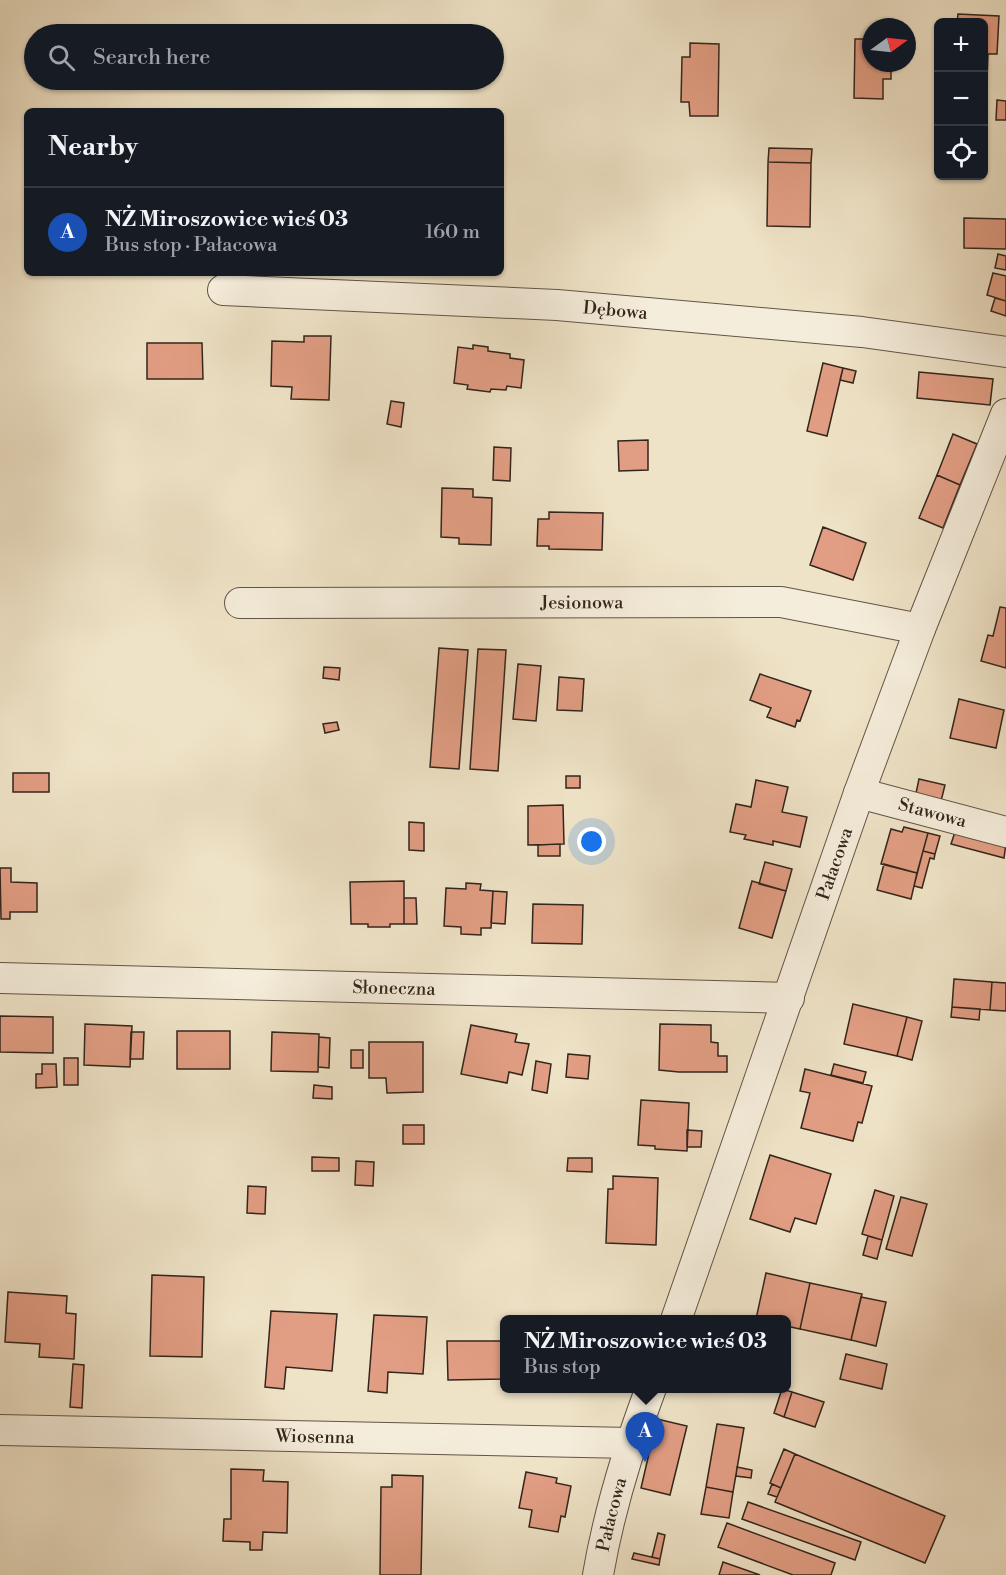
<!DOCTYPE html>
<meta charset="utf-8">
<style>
body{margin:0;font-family:"Libre Bodoni",serif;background:#20242c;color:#f1f3f6}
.controls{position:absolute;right:18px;top:18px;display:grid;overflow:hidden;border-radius:9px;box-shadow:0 2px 4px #0004}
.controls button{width:54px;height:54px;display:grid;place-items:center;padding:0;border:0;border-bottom:2px solid #363941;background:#171b24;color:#f1f3f6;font:30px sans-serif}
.compass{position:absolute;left:862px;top:18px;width:54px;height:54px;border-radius:50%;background:#171b24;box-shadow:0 2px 4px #0004;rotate:75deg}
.you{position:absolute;left:592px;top:842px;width:21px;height:21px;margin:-15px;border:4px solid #fff;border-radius:50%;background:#1a73e8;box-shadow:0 0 0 9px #1a73e833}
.badge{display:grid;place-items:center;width:39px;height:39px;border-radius:50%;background:#1a73e8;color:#fff;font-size:20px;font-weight:700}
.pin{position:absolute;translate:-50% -50px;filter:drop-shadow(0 2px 3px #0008)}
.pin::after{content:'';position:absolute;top:32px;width:21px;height:18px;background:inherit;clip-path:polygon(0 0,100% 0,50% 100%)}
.popup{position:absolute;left:500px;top:1315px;width:291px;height:78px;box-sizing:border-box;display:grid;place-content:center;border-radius:9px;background:#171b24;filter:drop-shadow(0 2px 4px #0005);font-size:20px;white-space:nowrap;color:#9ea1a6}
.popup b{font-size:22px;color:#f1f3f6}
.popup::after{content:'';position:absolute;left:50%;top:100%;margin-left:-12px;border:12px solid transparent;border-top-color:#171b24}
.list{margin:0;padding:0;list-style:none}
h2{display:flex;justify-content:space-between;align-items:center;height:78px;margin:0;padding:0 24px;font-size:26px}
h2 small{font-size:20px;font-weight:400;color:#9ea1a6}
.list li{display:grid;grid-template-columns:39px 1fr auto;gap:18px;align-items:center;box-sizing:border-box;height:90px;padding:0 24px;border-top:2px solid #363941}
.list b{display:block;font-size:22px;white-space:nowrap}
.list p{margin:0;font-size:20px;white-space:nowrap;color:#9ea1a6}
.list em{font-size:20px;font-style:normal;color:#9ea1a6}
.icon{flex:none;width:33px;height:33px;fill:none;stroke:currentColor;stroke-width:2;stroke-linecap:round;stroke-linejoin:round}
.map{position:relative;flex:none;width:1006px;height:1575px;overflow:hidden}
.search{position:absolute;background:#171b24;box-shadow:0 2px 4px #0004;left:24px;top:24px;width:480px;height:66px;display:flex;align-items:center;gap:15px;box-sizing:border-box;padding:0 21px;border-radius:33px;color:#9ea1a6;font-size:22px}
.panel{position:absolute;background:#171b24;box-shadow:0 2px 4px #0004;left:24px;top:108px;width:480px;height:168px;border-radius:9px}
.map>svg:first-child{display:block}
.building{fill:#e29e84;stroke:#33251b;stroke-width:1.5}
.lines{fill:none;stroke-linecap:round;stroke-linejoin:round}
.minor-casing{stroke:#625446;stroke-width:32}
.minor{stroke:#f5eddb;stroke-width:30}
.labels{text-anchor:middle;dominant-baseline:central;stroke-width:6;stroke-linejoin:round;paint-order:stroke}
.street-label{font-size:18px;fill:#33251b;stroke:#f5eddb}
</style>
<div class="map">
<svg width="1006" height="1575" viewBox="0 0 1006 1575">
<rect width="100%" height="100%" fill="#efe3c7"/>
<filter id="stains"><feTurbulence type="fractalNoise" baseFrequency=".00333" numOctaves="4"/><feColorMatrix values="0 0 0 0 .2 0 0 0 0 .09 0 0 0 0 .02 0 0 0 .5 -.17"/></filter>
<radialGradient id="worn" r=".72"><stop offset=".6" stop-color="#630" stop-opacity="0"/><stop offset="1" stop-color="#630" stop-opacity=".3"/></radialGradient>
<path class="building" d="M958,14L999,16L997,54H988L987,81H984V22H957Z
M855,39H871V63H891V79H883V99L854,98Z
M690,43L719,44L718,116H690L689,102H681L682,57H690Z
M997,100L1006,101V120H996Z
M769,148L812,149L811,163L768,162Z
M768,162L811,163L810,227L767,226Z
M964,218L1006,219V249L964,248Z
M998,254L1006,256V270L995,268Z
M993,273L1006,276V301L987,295Z
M995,298L1006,301V316L991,311Z
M304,336H331L329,400L291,399L292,387L271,386L272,341L304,342Z
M147,343H202L203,379H147Z
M473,345L488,347V351L510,354V358L524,360L521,388L507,386L506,390L491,389L490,392L467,389L468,385L454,383L458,347L473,349Z
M823,363L843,368L827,436L807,431Z
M843,368L856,371L853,383L840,380Z
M919,372L993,379L990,405L917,398Z
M391,401L404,403L401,427L387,424Z
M953,434L977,444L960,485L937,475Z
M648,440V470L619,471L618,441Z
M494,447L511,448L510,481L493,480Z
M937,475L960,485L943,528L919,518Z
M442,488L473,489V497L492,498L491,545L459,544V538L441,537Z
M549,512L603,513L602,550L549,549V546H537L538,519H549Z
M823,527L866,543L853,580L810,565Z
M1000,607L1006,608V668L981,661L988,635L993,636Z
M439,648L468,650L459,769L430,767Z
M478,649L506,650L498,771L470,769Z
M518,664L541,666L536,721L513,719Z
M324,667L340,668L339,680L323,678Z
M760,674L811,691L800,721L797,720L795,727L767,717L771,708L750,700Z
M559,677L584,679L582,711L557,710Z
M959,699L1004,710L996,748L950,738Z
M337,722L339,730L325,733L323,724Z
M13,773H49V792H13Z
M566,776H580V788H566Z
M919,779L945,785L940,805L915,798Z
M756,780L788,787L782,812L807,817L800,847L773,841V845L744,839L746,835L730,832L736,804L751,807Z
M563,805L564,844L528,845V806Z
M409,822L424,823V851L409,850Z
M904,827L928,833L917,873L881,864L891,829L902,832Z
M956,829L1006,843L1004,858L951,844Z
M928,833L940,836L935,854L923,851Z
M560,844V856H538V845Z
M923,851L935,854L934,859L930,858L922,888L914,886Z
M765,862L792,869L786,891L759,884Z
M884,864L917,873L911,899L877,890Z
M0,868H11V882L37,883V912H10V919H1Z
M404,881V924H390V927H368V924H351L350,882Z
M752,881L786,891L772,938L739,928Z
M466,883L481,884L480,890L493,891L491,928H481V935L461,934V927L444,926L446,888L466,889Z
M493,891L507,892L505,924L491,923Z
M404,898H416L417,924H404Z
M533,904L583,905L582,944L532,943Z
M954,979L992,982L990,1010L952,1007Z
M992,982L1006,983V1011L990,1010Z
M853,1004L907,1017L897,1056L844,1044Z
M952,1007L980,1009L979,1020L951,1017Z
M0,1016L53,1017V1053L0,1052Z
M907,1017L922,1021L912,1060L897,1056Z
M85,1024L132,1026L130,1067L84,1065Z
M660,1024L711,1025V1042L718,1043V1056H727V1072H679L659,1070Z
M471,1025L517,1034L515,1042L529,1044L522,1075L509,1072L507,1083L461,1074Z
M177,1031H230V1069H177Z
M131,1032H144L143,1059H130Z
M272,1032L319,1034L318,1072L271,1071Z
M319,1037L330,1038L329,1068L318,1067Z
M369,1042H423V1092L387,1093L386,1078H369Z
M351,1050H363V1068H351Z
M568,1054L590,1056L588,1079L566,1077Z
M64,1058H78V1085H64Z
M536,1061L551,1064L547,1093L532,1090Z
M42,1064H56L57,1087L36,1088V1074H42Z
M834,1064L866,1072L863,1083L831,1075Z
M805,1069L872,1086L862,1123L858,1122L853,1141L801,1128L810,1093L800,1091Z
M314,1085L332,1087V1099L313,1098Z
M641,1100L689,1103L687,1151L655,1149V1146L638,1145Z
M403,1125H424V1144H403Z
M687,1130L702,1131L701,1147H687Z
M770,1155L831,1174L816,1224L795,1218L790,1232L750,1219Z
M312,1157L339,1158V1171H312Z
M568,1158H592V1172L567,1171Z
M356,1161L374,1162L373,1186L355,1185Z
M613,1176L658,1178L656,1245L606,1243L608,1189H613Z
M248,1186L266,1187L265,1214L247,1213Z
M875,1190L894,1196L882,1240L862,1234Z
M901,1197L927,1204L912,1256L886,1249Z
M868,1236L882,1240L877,1259L863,1255Z
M766,1273L810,1283L800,1329L786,1326V1320L756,1319Z
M152,1275L204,1277L202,1357L150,1356Z
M810,1283L862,1294L851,1340L800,1329Z
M8,1292L67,1296L66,1313L76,1314L74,1359L39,1357L40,1344L5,1342Z
M861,1297L886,1302L876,1346L851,1340Z
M271,1311L337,1314L332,1371L286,1367L284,1389L265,1387Z
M374,1315L427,1317L423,1374L388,1372L387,1393L368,1391Z
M447,1341H504V1379L448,1380Z
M846,1354L887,1364L882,1389L840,1379Z
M73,1364L84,1365L82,1408L70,1407Z
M782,1389L792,1392L784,1417L774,1413Z
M792,1392L824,1402L815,1427L784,1417Z
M657,1419L687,1426L670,1495L641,1488Z
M717,1424L744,1428L733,1492L706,1487Z
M784,1449L795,1454L781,1488L770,1483Z
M795,1454L945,1516L925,1563L775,1502Z
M737,1467L752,1470L751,1478L736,1476Z
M231,1469L264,1470L263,1481L288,1482L287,1533L263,1532L262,1550H250V1542L223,1541L224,1519H231Z
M526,1472L557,1478L556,1483L571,1486L565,1517L561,1516L558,1532L529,1527L532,1510L519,1508Z
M392,1475L423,1476L421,1575H380L381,1487H392Z
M772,1484L781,1488L777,1497L768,1494Z
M706,1487L733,1492L729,1518L701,1514Z
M748,1502L861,1542L855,1560L742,1519Z
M727,1523L835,1563L831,1575H793L718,1547Z
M658,1533L665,1535L660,1559L652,1557Z
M634,1553L660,1559L659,1565L632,1559Z
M723,1562L760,1575H719Z"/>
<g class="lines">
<g class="minor-casing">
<g id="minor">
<path id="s1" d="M223,290L557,305L862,332L1006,352"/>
<path id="s2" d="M240,603L781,602L920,629"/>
<path id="s3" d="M859,793L1006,832"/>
<path id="s4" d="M0,978L789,998"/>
<path id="s5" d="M676,1320L859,793L920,629L1006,414"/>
<path id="s6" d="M0,1430L631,1443"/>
<path id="s7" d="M598,1575C609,1511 628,1449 651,1388"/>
</g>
</g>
<use href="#minor" class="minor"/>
</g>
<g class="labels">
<g class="street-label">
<text stroke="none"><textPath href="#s1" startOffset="393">Dębowa</textPath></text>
<text stroke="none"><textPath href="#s2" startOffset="342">Jesionowa</textPath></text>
<text stroke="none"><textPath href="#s3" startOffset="76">Stawowa</textPath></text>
<text stroke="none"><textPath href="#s5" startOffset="483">Pałacowa</textPath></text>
<text stroke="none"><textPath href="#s4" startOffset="394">Słoneczna</textPath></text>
<text stroke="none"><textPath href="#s6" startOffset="315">Wiosenna</textPath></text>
<text stroke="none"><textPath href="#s7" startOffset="62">Pałacowa</textPath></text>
</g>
</g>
<rect width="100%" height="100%" filter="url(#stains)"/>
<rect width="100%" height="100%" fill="url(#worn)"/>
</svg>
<div class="controls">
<button>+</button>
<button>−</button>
<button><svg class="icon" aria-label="locate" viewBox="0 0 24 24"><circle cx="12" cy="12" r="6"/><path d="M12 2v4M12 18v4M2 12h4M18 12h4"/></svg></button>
</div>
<svg class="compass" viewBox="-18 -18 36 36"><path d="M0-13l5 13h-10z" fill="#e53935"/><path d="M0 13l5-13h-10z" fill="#9ea1a6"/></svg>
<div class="you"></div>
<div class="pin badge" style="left:645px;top:1462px;background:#1a4fb4">A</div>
<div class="popup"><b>NŻ Miroszowice wieś 03</b>Bus stop</div>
<div class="search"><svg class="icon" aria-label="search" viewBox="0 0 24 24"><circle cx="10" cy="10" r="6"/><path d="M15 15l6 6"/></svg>Search here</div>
<section class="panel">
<h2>Nearby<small></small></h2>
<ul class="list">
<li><span class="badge" style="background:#1a4fb4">A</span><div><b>NŻ Miroszowice wieś 03</b><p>Bus stop · Pałacowa</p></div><em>160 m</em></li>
</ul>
</section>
</div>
